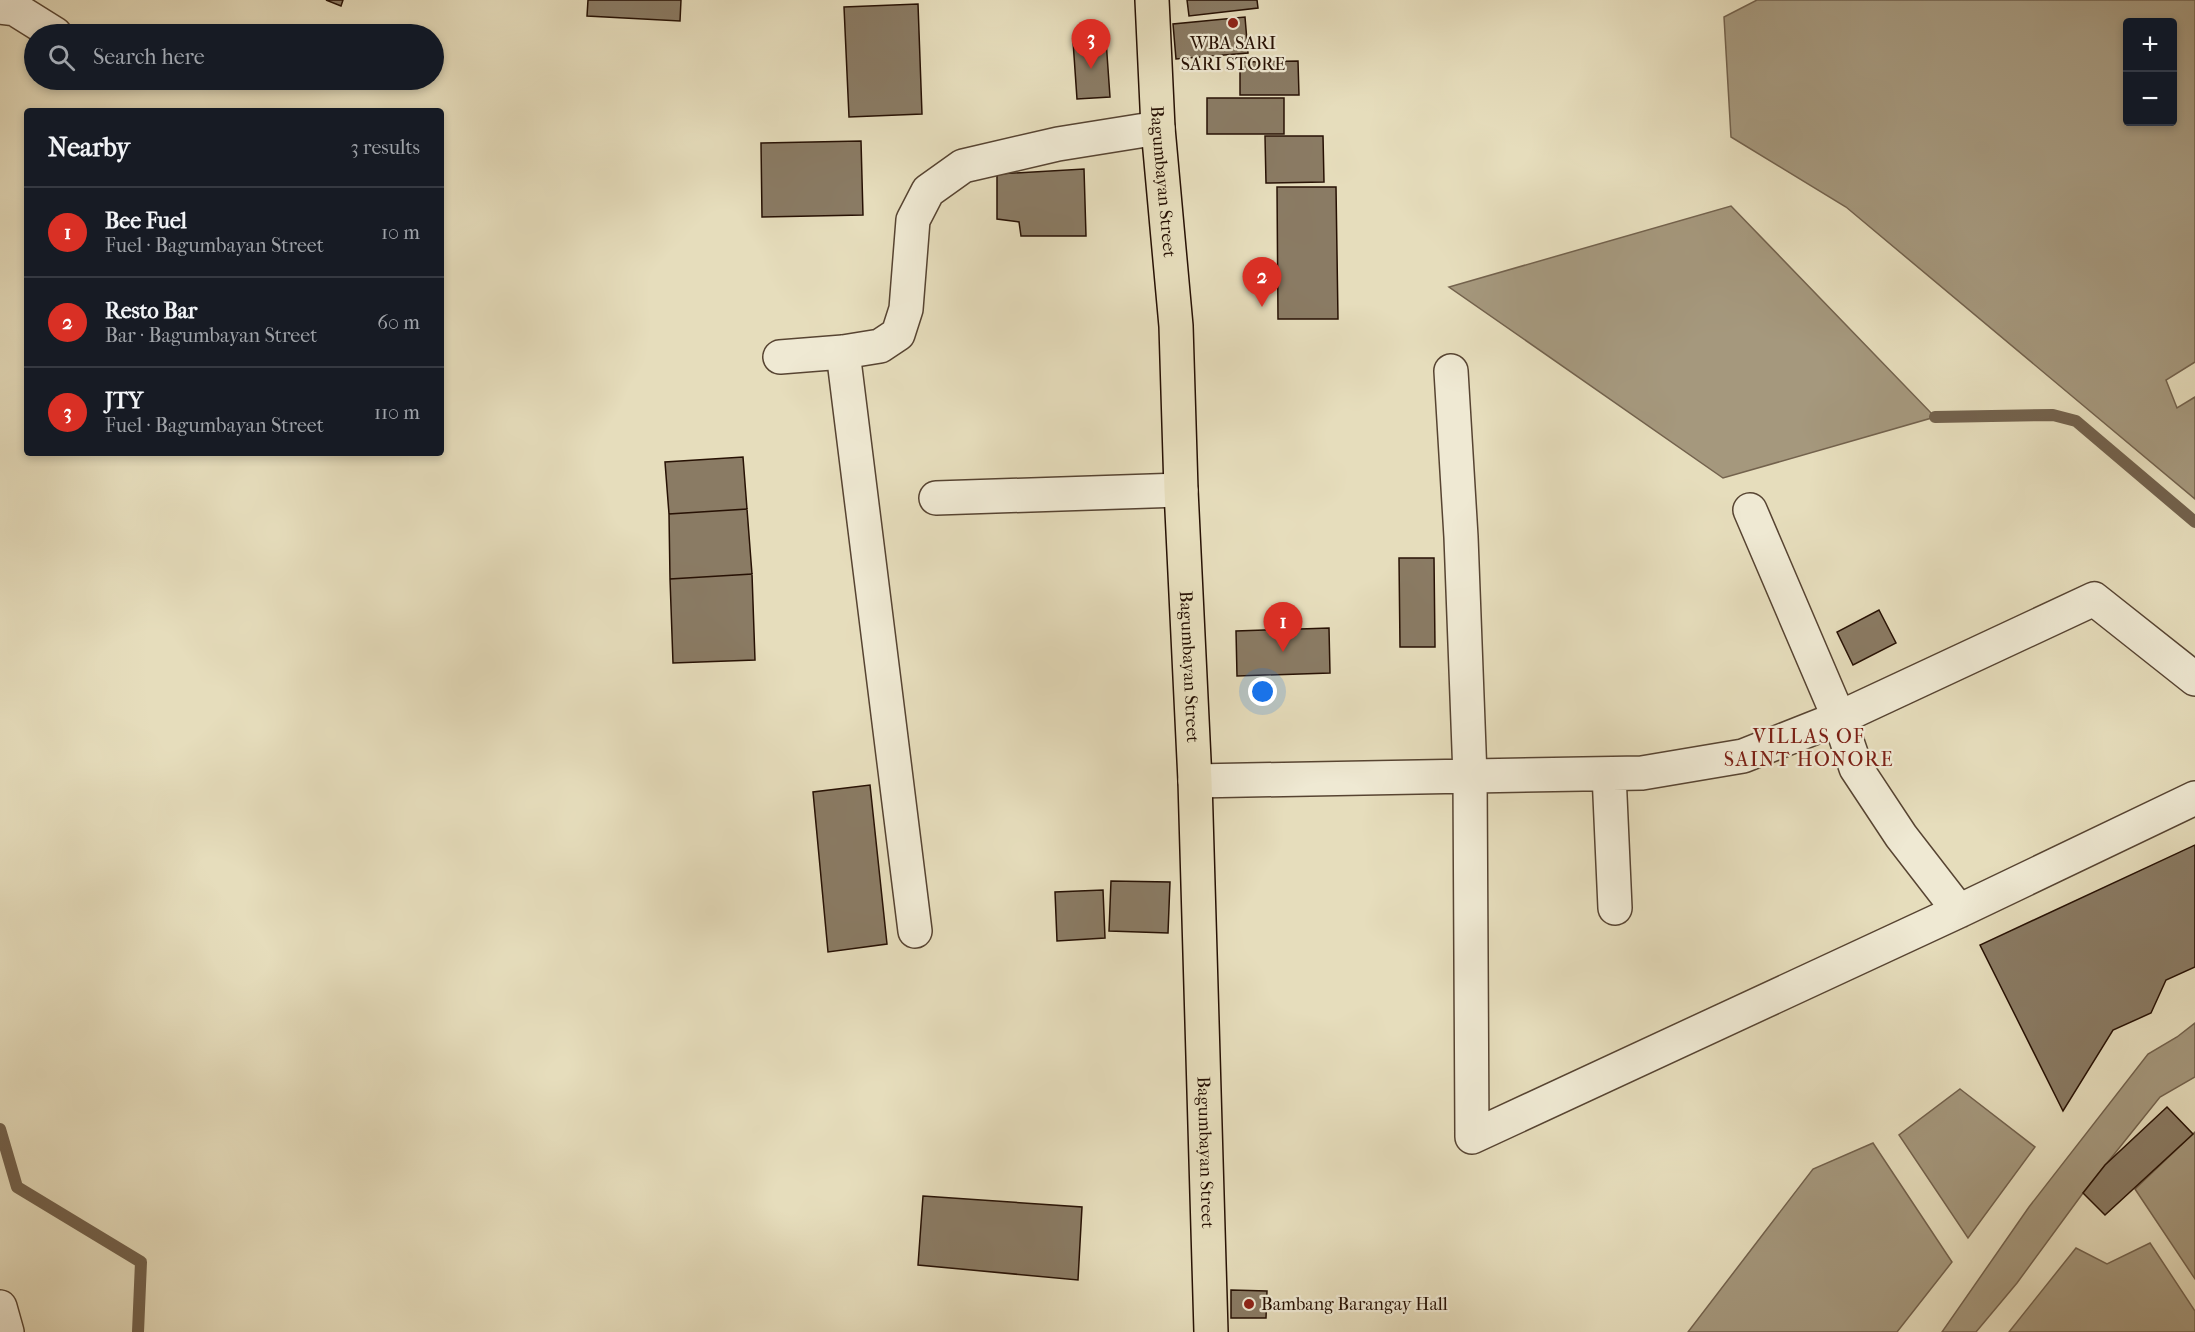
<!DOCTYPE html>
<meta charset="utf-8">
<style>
body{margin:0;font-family:"IM FELL French Canon",serif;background:#20242c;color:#f1f3f6}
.controls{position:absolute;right:18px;top:18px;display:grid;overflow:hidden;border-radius:6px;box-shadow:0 3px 9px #0003}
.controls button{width:54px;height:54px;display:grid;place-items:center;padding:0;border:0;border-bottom:2px solid #363941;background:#171b24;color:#f1f3f6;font:30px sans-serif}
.you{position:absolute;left:1263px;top:692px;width:21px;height:21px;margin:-15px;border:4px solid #fff;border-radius:50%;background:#1a73e8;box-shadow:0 0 0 9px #1a73e833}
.badge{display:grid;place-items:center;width:39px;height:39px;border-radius:50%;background:#d93025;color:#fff;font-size:20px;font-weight:700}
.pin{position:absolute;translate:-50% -50px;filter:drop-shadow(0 2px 3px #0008)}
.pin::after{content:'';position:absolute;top:32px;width:21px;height:18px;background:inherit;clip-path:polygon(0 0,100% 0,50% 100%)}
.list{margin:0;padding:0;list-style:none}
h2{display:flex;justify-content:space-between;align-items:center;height:78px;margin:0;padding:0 24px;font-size:26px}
h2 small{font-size:20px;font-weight:400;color:#9ea1a6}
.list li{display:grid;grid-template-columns:39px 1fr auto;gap:18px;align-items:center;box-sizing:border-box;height:90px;padding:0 24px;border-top:2px solid #363941}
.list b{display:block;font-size:22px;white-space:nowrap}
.list p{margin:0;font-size:20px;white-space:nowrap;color:#9ea1a6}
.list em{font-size:20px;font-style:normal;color:#9ea1a6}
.icon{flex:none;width:33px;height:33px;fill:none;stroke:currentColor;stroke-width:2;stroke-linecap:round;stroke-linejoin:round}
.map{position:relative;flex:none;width:2195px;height:1332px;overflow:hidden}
.search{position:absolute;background:#171b24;box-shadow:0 3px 9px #0003;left:24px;top:24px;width:420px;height:66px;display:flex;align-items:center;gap:15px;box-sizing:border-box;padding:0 21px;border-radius:33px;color:#9ea1a6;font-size:22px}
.panel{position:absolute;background:#171b24;box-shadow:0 3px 9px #0003;left:24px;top:108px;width:420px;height:348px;border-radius:6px}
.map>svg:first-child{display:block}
.water{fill:#a5987d;stroke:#73624d;stroke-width:1.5;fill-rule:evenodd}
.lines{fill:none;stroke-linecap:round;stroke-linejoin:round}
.stream{stroke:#73624d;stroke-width:12}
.building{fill:#8a7b64;stroke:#271104;stroke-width:1.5}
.minor-casing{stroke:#574432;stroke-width:36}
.major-casing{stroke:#271104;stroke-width:36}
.minor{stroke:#efe9d3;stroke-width:33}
.major{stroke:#e6ddbc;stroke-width:33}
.poi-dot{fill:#8f2418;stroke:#efe9d3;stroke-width:2}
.labels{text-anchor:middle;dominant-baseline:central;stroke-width:4.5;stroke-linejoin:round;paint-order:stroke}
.poi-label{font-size:18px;fill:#271104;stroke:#efe9d3}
.street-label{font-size:18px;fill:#271104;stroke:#efe9d3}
.neighbourhood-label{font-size:20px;letter-spacing:1.5px;fill:#7a1f14;stroke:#efe9d3}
</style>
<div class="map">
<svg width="2195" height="1332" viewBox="0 0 2195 1332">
<rect width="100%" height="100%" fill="#e6ddbc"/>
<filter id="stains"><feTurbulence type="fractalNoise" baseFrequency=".00333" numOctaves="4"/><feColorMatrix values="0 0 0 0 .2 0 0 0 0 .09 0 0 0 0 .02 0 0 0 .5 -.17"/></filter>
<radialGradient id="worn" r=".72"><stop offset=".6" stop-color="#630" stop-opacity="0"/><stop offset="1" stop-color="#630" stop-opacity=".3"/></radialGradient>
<path class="water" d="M1757,0H2195V362L2166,380L2177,408L2195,397V499L1846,207L1731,137L1724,17ZM2172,22V122H2128V22Z
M1731,206L1935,417L1723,478L1449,287Z
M2195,1023V1077L2160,1097L2083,1193L2017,1283L1976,1332H1942L2029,1207L2148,1054L2177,1037Z
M1960,1089L2035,1147L1968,1238L1899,1135Z
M2195,1132V1279L2135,1189Z
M1873,1143L1952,1262L1897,1332H1688L1813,1169Z
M2150,1243L2195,1311V1332H2009L2076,1248L2107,1264Z"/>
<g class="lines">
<path class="stream" d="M1935,417L2053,415L2076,421L2195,522
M0,1129L17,1187L141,1262L138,1332"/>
</g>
<path class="building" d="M326,0H343L341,6Z
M588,0H681L680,21L587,16Z
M1187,0H1257L1258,8L1189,16Z
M918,4L922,114L849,117L844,7Z
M1245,17L1248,53L1176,59L1173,24Z
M1106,40L1110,97L1077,99L1073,41Z
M1298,61L1299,95H1240V62Z
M1207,98H1284V134H1207Z
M1265,136H1323L1324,182L1266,183Z
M861,141L863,215L762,217L761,143Z
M1084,169L1086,236H1021L1019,222L997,219V174Z
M1277,187H1336L1338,319H1278Z
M743,457L747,509L669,514L665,462Z
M747,509L752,574L670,579L669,514Z
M1399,558H1434L1435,647H1400Z
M752,574L755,660L673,663L670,579Z
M1879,610L1896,643L1853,665L1837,632Z
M1329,628L1330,673L1237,676L1236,631Z
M870,785L887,944L828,952L813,792Z
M2195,845V967L2166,980L2151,1013L2113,1030L2063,1111L1980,945Z
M1111,881L1170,882L1168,933L1109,931Z
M1103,890L1105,938L1057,941L1055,892Z
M2167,1107L2193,1134L2105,1215L2083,1193L2105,1165Z
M923,1196L1082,1207L1078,1280L918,1265Z
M1231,1290L1267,1291L1266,1318H1231Z"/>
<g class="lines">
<g class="minor-casing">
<path id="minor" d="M0,7L15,9L55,34
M843,352L915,931
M780,357L843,352L880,346L898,334L906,309L913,220L928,191L963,166L1058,144L1158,128
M1451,371L1461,537L1470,776L1472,1137L1959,911L2195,798
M936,498L1181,490
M1750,510L1839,718L1856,768L1901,836L1959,911
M1609,774L1615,908
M1195,781L1642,773L1743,756L1839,718L2094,599L2195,679
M0,1307L7,1332"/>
</g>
<g class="major-casing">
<g id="major">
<path id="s1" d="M1152,0L1158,128L1176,326L1181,490L1195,781L1211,1332"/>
</g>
</g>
<use href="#minor" class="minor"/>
<use href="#major" class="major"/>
</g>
<g class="poi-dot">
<circle cx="1233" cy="23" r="6"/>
<circle cx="1249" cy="1304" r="6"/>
</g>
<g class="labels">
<g class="poi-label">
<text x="1233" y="43">WBA SARI<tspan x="1233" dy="21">SARI STORE</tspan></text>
<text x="1261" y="1304" text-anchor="start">Bambang Barangay Hall</text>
</g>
<g class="street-label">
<text stroke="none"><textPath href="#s1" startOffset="182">Bagumbayan Street</textPath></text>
<text stroke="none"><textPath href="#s1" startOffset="668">Bagumbayan Street</textPath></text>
<text stroke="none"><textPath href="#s1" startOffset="1154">Bagumbayan Street</textPath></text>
</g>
<g class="neighbourhood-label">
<text x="1809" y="736">VILLAS OF<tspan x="1809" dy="23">SAINT HONORE</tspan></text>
</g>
</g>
<rect width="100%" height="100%" filter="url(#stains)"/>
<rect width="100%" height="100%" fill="url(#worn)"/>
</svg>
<div class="controls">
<button>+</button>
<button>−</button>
</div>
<div class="you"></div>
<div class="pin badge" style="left:1283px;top:652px">1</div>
<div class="pin badge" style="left:1262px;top:307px">2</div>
<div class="pin badge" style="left:1091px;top:69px">3</div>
<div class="search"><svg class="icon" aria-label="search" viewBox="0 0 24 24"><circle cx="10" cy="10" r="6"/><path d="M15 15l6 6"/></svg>Search here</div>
<section class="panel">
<h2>Nearby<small>3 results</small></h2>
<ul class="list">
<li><span class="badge">1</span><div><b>Bee Fuel</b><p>Fuel · Bagumbayan Street</p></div><em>10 m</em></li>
<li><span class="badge">2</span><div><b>Resto Bar</b><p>Bar · Bagumbayan Street</p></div><em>60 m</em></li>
<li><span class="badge">3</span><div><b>JTY</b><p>Fuel · Bagumbayan Street</p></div><em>110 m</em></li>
</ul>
</section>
</div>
